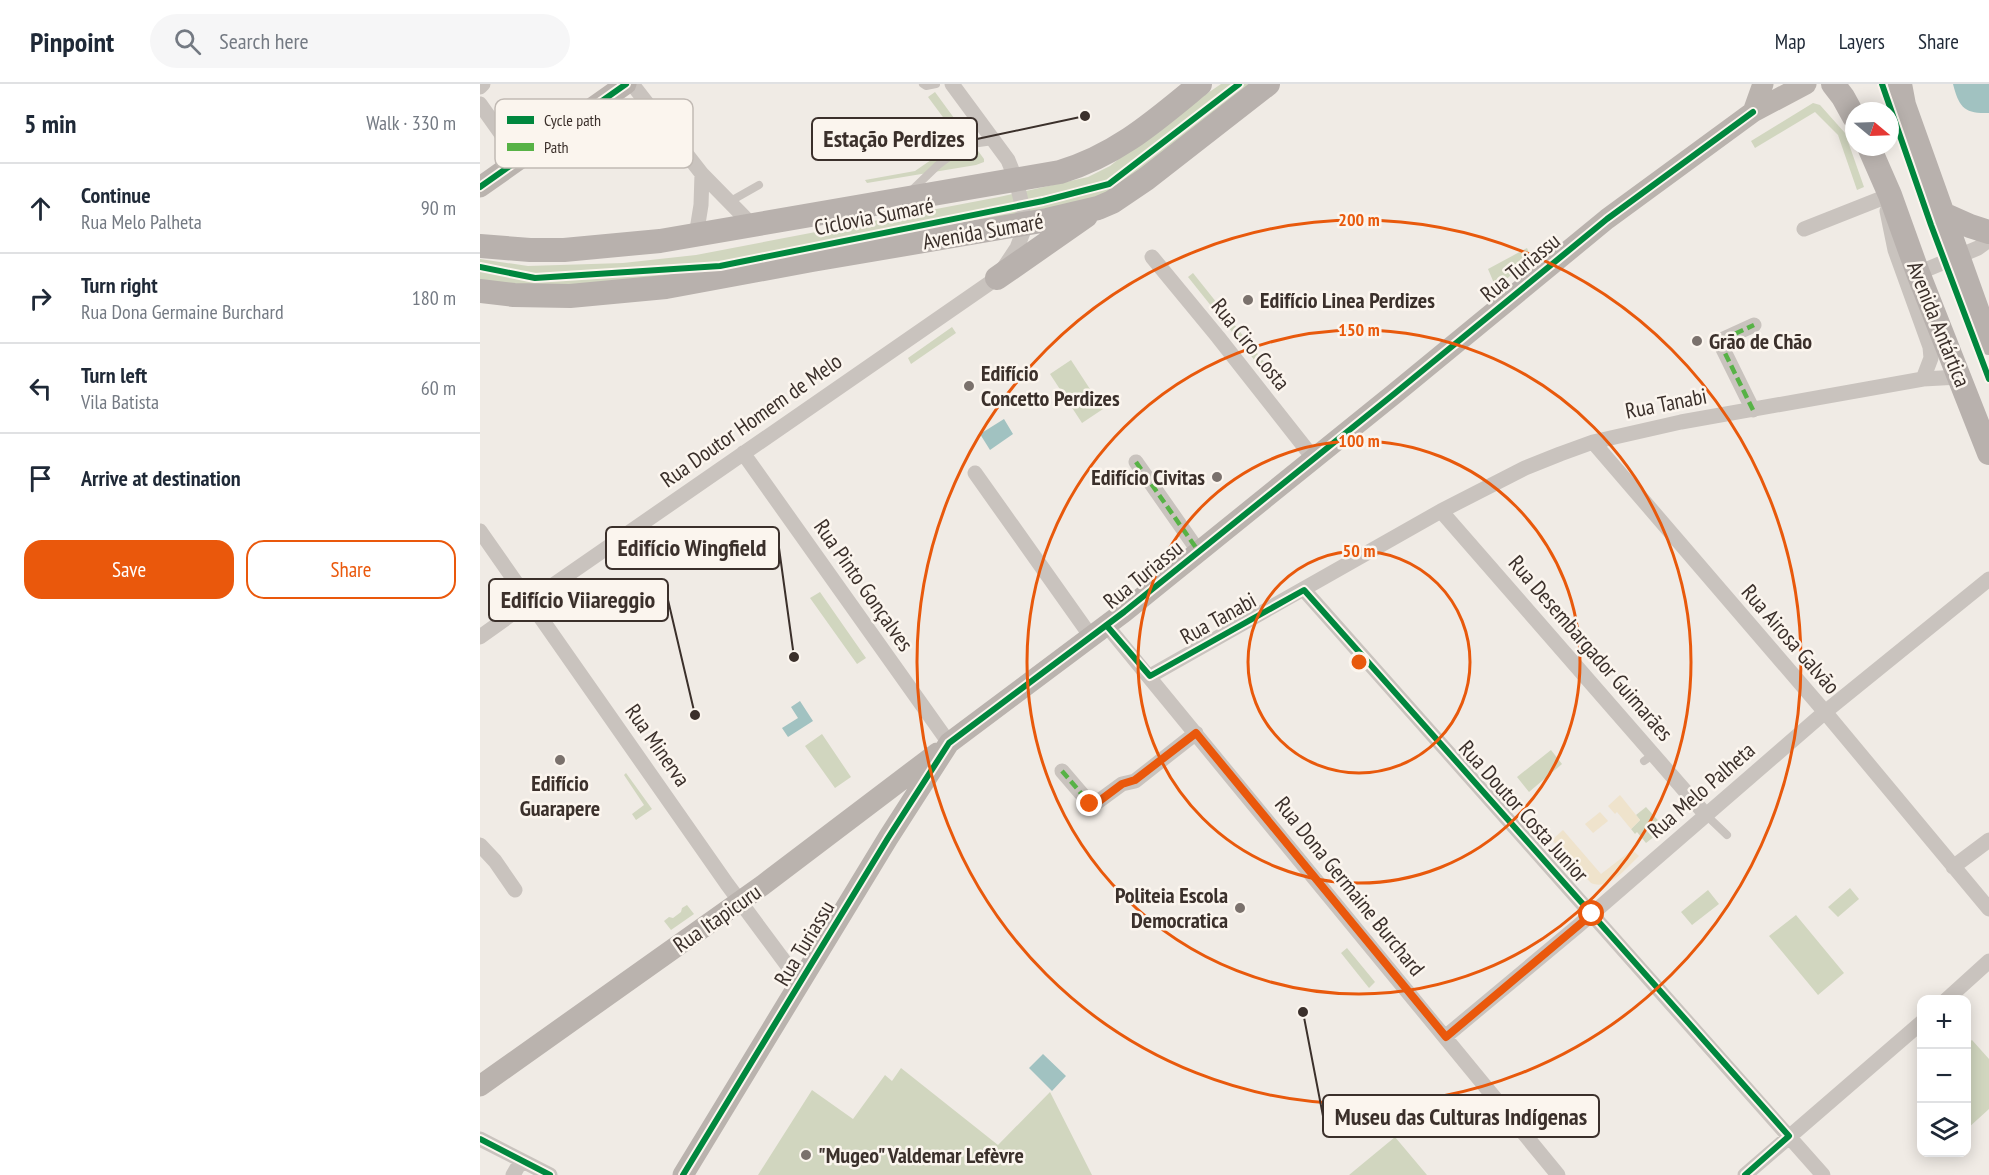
<!DOCTYPE html>
<meta charset="utf-8">
<style>
body{margin:0;font-family:"PT Sans Narrow",sans-serif;background:#f6f6f7;color:#1f2937}
.controls{position:absolute;right:18px;bottom:18px;display:grid;overflow:hidden;border-radius:12px;box-shadow:0 3px 15px #0003}
.controls button{width:54px;height:54px;display:grid;place-items:center;padding:0;border:0;border-bottom:2px solid #e0e1e3;background:#fff;color:#1f2937;font:30px sans-serif}
.compass{position:absolute;left:1365px;top:18px;width:54px;height:54px;border-radius:50%;background:#fff;box-shadow:0 3px 15px #0003;rotate:109deg}
.stop{position:absolute;width:18px;height:18px;margin:-14px;border:4px solid #ea580c;border-radius:50%;background:#fff}
.stop.end{background:#ea580c;border-color:#fff;box-shadow:0 2px 6px #0008}
.list{margin:0;padding:0;list-style:none}
h2{display:flex;justify-content:space-between;align-items:center;height:78px;margin:0;padding:0 24px;font-size:26px}
h2 small{font-size:20px;font-weight:400;color:#747a83}
.list li{display:grid;grid-template-columns:39px 1fr auto;gap:18px;align-items:center;box-sizing:border-box;height:90px;padding:0 24px;border-top:2px solid #e0e1e3}
.list b{display:block;font-size:22px;white-space:nowrap}
.list p{margin:0;font-size:20px;white-space:nowrap;color:#747a83}
.list em{font-size:20px;font-style:normal;color:#747a83}
.actions{display:flex;gap:12px;padding:18px 24px}
.actions a{flex:1;padding:14px 0;border:2px solid #ea580c;border-radius:18px;text-align:center;font-size:21px;color:#ea580c}
.actions .main{background:#ea580c;color:#fff}
.icon{flex:none;width:33px;height:33px;fill:none;stroke:currentColor;stroke-width:2;stroke-linecap:round;stroke-linejoin:round}
.map{position:relative;flex:none;width:1509px;height:1091px;overflow:hidden}
header{display:flex;align-items:center;gap:36px;box-sizing:border-box;height:84px;padding:0 30px;background:#fff;border-bottom:2px solid #e0e1e3}
header strong{font-size:28px}
nav{display:flex;gap:33px;margin-inline-start:auto;font-size:21px}
.search{width:420px;height:54px;background:#f6f6f7;display:flex;align-items:center;gap:15px;box-sizing:border-box;padding:0 21px;border-radius:33px;color:#747a83;font-size:22px}
main{display:flex}
aside{flex:1;background:#fff}
.map>svg:first-child{display:block}
.green{fill:#d1d6bf}
.sand{fill:#efe3cc}
.water{fill:#a1c2c1}
.lines{fill:none;stroke-linecap:round;stroke-linejoin:round}
.lane{stroke:#c9c3be;stroke-width:8}
.street{stroke:#c9c3be;stroke-width:15}
.secondary{stroke:#bab3ae;stroke-width:21}
.primary{stroke:#b8b1ad;stroke-width:24}
.quiet{stroke:#57b246;stroke-width:4.5;stroke-dasharray:9 4.5;stroke-linecap:butt}
.cycleway-casing{stroke:#fbf5ee;stroke-width:10}
.cycleway{stroke:#00873e;stroke-width:6}
.route{stroke:#ea580c;stroke-width:8}
.ring{fill:none;stroke:#e8590c;stroke-width:3}
.poi-dot{fill:#7a716c;stroke:#fbf5ee;stroke-width:2}
.labels{text-anchor:middle;dominant-baseline:central;stroke-width:5;stroke-linejoin:round;paint-order:stroke}
.street-label{font-size:22px;fill:#3b302b;stroke:#fbf5ee}
.poi-label{font-size:22px;font-weight:bold;fill:#3b302b;stroke:#fbf5ee;text-anchor:start}
.key{fill:#fbf5ee;stroke:#c1bab4;stroke-width:1.5}
.key-label{font-size:16px;fill:#3b302b}
.centre{fill:#e8590c;stroke:#fbf5ee;stroke-width:3}
.ring-label{font-size:18px;text-anchor:middle;font-weight:bold;fill:#e8590c;stroke:#fbf5ee;stroke-width:5;stroke-linejoin:round;paint-order:stroke}
.leader{fill:none;stroke:#3b302b;stroke-width:2}
.callout-dot{fill:#3b302b;stroke:#fbf5ee;stroke-width:2}
.callout{fill:#fbf5ee;stroke:#3b302b;stroke-width:2}
.callout-label{font-size:24px;text-anchor:middle;font-weight:bold;fill:#3b302b}
</style>
<header>
<strong>Pinpoint</strong>
<div class="search"><svg class="icon" aria-label="search" viewBox="0 0 24 24"><circle cx="10" cy="10" r="6"/><path d="M15 15l6 6"/></svg>Search here</div>
<nav><a>Map</a><a>Layers</a><a>Share</a></nav>
</header>
<main>
<aside>
<h2>5 min<small>Walk · 330 m</small></h2>
<ul class="list">
<li><svg class="icon" aria-label="ahead" viewBox="0 0 24 24"><path d="M12 20V5M6 11l6-6 6 6"/></svg><div><b>Continue</b><p>Rua Melo Palheta</p></div><em>90 m</em></li>
<li><svg class="icon" aria-label="right" viewBox="0 0 24 24"><path d="M7 20v-9h11M14 6l5 5-5 5"/></svg><div><b>Turn right</b><p>Rua Dona Germaine Burchard</p></div><em>180 m</em></li>
<li><svg class="icon" aria-label="left" viewBox="0 0 24 24"><path d="M17 20v-9H6M10 6l-5 5 5 5"/></svg><div><b>Turn left</b><p>Vila Batista</p></div><em>60 m</em></li>
<li><svg class="icon" aria-label="arrive" viewBox="0 0 24 24"><path d="M6 21V4h12l-3 4 3 4H6"/></svg><div><b>Arrive at destination</b></div></li>
</ul>
<div class="actions"><a class="main">Save</a><a>Share</a></div>
</aside>
<div class="map">
<svg width="1509" height="1091" viewBox="0 0 1509 1091">
<rect width="100%" height="100%" fill="#f0ebe5"/>
<path class="green" d="M741,0H779L635,110L473,144L102,205L0,197V175L48,182L143,179L216,171L519,113L608,93L630,82L687,37Z
M455,8L504,75V78L496,81L387,99L385,96L435,87L480,56L448,13Z
M1333,19L1340,21L1365,49L1384,103L1377,106L1358,51L1335,28L1275,64L1271,57Z
M1047,164L1051,174L1016,204L1008,185Z
M713,189L785,279L780,283L708,193Z
M472,243L476,249L431,280L428,274Z
M591,276L623,325L602,339L570,290Z
M340,508L386,574L377,580L330,514Z
M342,650L371,693L355,704L325,662Z
M1071,666L1082,680L1049,708L1037,693Z
M146,689L172,725L156,736L152,730L164,721L144,691Z
M1166,723L1185,744L1166,759L1157,748L1155,750L1151,745L1160,736L1156,731Z
M1370,804L1379,815L1358,833L1348,823Z
M1228,806L1239,820L1212,841L1201,828Z
M207,821L214,830L191,846L184,837L189,833L193,834L201,828L202,824Z
M1316,831L1364,889L1338,911L1289,852Z
M867,864L895,898L889,904L861,869Z
M1492,956L1509,975V1025L1487,1045V960Z
M421,984L518,1061L570,1008L612,1091H278L332,1006L373,1035L405,991L412,997Z
M915,1053L947,1091H869Z"/>
<path class="sand" d="M1140,711L1160,736L1151,745L1137,728L1135,730L1128,722Z
M1120,728L1128,737L1113,749L1105,740Z
M1083,746L1121,790L1152,766L1159,772C1146,784 1129,807 1111,799L1072,756Z"/>
<path class="water" d="M1473,0H1509V29C1484,30 1479,23 1473,0Z
M524,335L533,350L510,366L500,350Z
M320,617L333,637L308,653L302,644L318,634L311,623Z
M563,970L586,992L572,1007L549,984Z"/>
<g class="lines">
<path class="lane" d="M443,0L446,2L456,0
M431,107L458,81L485,61L513,57
M249,118L279,101
M1164,677L1174,670
M1226,731L1247,751"/>
<path class="street" d="M152,0L222,90L273,142
M0,3L3,0
M0,20L39,75
M1407,127L1415,166L1450,263L1451,274L1443,295
M1324,145L1410,111
M216,152L221,121L222,90
M672,173L738,253L834,375
M1438,189L1498,164L1509,156
M1273,326L1239,257L1274,241
M1113,358L1345,628L1509,825
M263,369L469,659
M656,378L719,468
M495,389L612,554
M961,427L1226,731
M0,447L247,800L310,885L322,897
M824,506L1343,1091
M627,542L1078,1091
M0,553L50,517L517,194L537,164L545,143L542,121L536,96L528,76L472,0
M670,592L961,427L1045,384L1080,370L1113,358L1201,338L1443,295L1479,293
M582,687L612,722L642,700L655,697L716,649
M0,761L15,777L35,806
M1473,783L1509,756
M1466,916L1509,877
M965,953L1098,842L1345,628L1509,495
M0,1055L70,1091
M33,1091L41,1077
M1265,1091L1442,938"/>
<path class="secondary" d="M1273,28L1283,0
M0,103L146,0
M0,1002L283,801L457,669
M203,1091L408,754L469,659L644,528L914,310L1127,135L1273,28L1326,0"/>
<path class="primary" d="M1353,0L1363,13L1374,33
M1420,0L1424,21L1509,259
M1389,63L1410,111L1438,189L1509,369
M1463,130L1490,142L1509,148
M0,162L50,166H84L180,157L580,88C637,71 675,37 720,0
M517,194L606,132
M0,207L34,211L90,212L186,203L332,176L567,136L618,124L632,118L666,95L788,0"/>
<path class="quiet" d="M1273,326L1239,257L1274,241
M656,378L719,468
M582,687L612,722L642,700L655,697L716,649"/>
<g class="cycleway-casing">
<path id="cycleway" d="M1402,0L1451,141L1509,295
M0,103L146,0
M0,183L55,194L240,182L563,117L629,100L759,0
M627,542L670,592L824,506L1309,1052L1265,1091
M0,1055L70,1091
M203,1091L408,754L469,659L644,528L914,310L1127,135L1273,28"/>
</g>
<use href="#cycleway" class="cycleway"/>
</g>
<g class="lines">
<path class="route" d="M610,720L614,721L642,700L655,696L716,649L966,953L1112,830"/>
</g>
<g class="ring">
<circle cx="879" cy="578" r="111"/>
<circle cx="879" cy="578" r="221"/>
<circle cx="879" cy="578" r="332"/>
<circle cx="879" cy="578" r="442"/>
</g>
<g class="poi-dot">
<circle cx="768" cy="216" r="6"/>
<circle cx="1217" cy="257" r="6"/>
<circle cx="489" cy="302" r="6"/>
<circle cx="737" cy="393" r="6"/>
<circle cx="80" cy="676" r="6"/>
<circle cx="760" cy="824" r="6"/>
<circle cx="326" cy="1071" r="6"/>
</g>
<g class="labels">
<g class="street-label">
<text transform="translate(394 132) rotate(-11)">Ciclovia Sumaré</text>
<text transform="translate(503 147) rotate(-10)">Avenida Sumaré</text>
<text transform="translate(1040 183) rotate(-39)">Rua Turiassu</text>
<text transform="translate(1459 240) rotate(68)">Avenida Antártica</text>
<text transform="translate(771 260) rotate(51)">Rua Ciro Costa</text>
<text transform="translate(1186 319) rotate(-11)">Rua Tanabi</text>
<text transform="translate(271 336) rotate(-35)">Rua Doutor Homem de Melo</text>
<text transform="translate(663 490) rotate(-39)">Rua Turiassu</text>
<text transform="translate(384 501) rotate(55)">Rua Pinto Gonçalves</text>
<text transform="translate(738 534) rotate(-29)">Rua Tanabi</text>
<text transform="translate(1311 555) rotate(49)">Rua Airosa Galvão</text>
<text transform="translate(1111 564) rotate(49)">Rua Desembargador Guimarães</text>
<text transform="translate(178 661) rotate(55)">Rua Minerva</text>
<text transform="translate(1221 706) rotate(-41)">Rua Melo Palheta</text>
<text transform="translate(1044 727) rotate(48)">Rua Doutor Costa Junior</text>
<text transform="translate(870 802) rotate(51)">Rua Dona Germaine Burchard</text>
<text transform="translate(237 834) rotate(-35)">Rua Itapicuru</text>
<text transform="translate(324 859) rotate(-59)">Rua Turiassu</text>
</g>
<g class="poi-label">
<text x="780" y="216">Edifício Linea Perdizes</text>
<text x="1229" y="257">Grão de Chão</text>
<text x="501" y="289">Edifício<tspan x="501" dy="25">Concetto Perdizes</tspan></text>
<text x="725" y="393" text-anchor="end">Edifício Civitas</text>
<text x="80" y="699" text-anchor="middle">Edifício<tspan x="80" dy="25">Guarapere</tspan></text>
<text x="748" y="811" text-anchor="end">Politeia Escola<tspan x="748" dy="25">Democratica</tspan></text>
<text x="338" y="1071">"Mugeo" Valdemar Lefèvre</text>
</g>
</g>
<rect x="15" y="15" width="198" height="69" rx="9" class="key"/>
<rect x="27" y="32" width="27" height="8" fill="#00873e"/>
<rect x="27" y="59" width="27" height="8" fill="#57b246"/>
<g class="key-label">
<text x="64" y="42">Cycle path</text>
<text x="64" y="69">Path</text>
</g>
<circle cx="879" cy="578" r="9" class="centre"/>
<g class="ring-label">
<text x="879" y="142">200 m</text>
<text x="879" y="252">150 m</text>
<text x="879" y="363">100 m</text>
<text x="879" y="473">50 m</text>
</g>
<path class="leader" d="M605 32L497 55M314 573L299 464M215 631L188 516M823 928L843 1032"/>
<g class="callout-dot">
<circle cx="605" cy="32" r="6"/>
<circle cx="314" cy="573" r="6"/>
<circle cx="215" cy="631" r="6"/>
<circle cx="823" cy="928" r="6"/>
</g>
<g class="callout">
<rect x="332" y="34" width="165" height="42" rx="6"/>
<rect x="126" y="443" width="173" height="42" rx="6"/>
<rect x="9" y="495" width="179" height="42" rx="6"/>
<rect x="843" y="1011" width="276" height="42" rx="6"/>
</g>
<g class="callout-label">
<text x="414" y="63">Estação Perdizes</text>
<text x="212" y="472">Edifício Wingfield</text>
<text x="98" y="524">Edifício Viiareggio</text>
<text x="981" y="1041">Museu das Culturas Indígenas</text>
</g>
</svg>
<div class="controls">
<button>+</button>
<button>−</button>
<button><svg class="icon" aria-label="layers" viewBox="0 0 24 24"><path d="M12 4l9 5-9 5-9-5zM3 14l9 5 9-5"/></svg></button>
</div>
<svg class="compass" viewBox="-18 -18 36 36"><path d="M0-13l5 13h-10z" fill="#e53935"/><path d="M0 13l5-13h-10z" fill="#747a83"/></svg>
<div class="stop" style="left:1112px;top:830px"></div>
<div class="stop end" style="left:610px;top:720px"></div>
</div>
</main>
